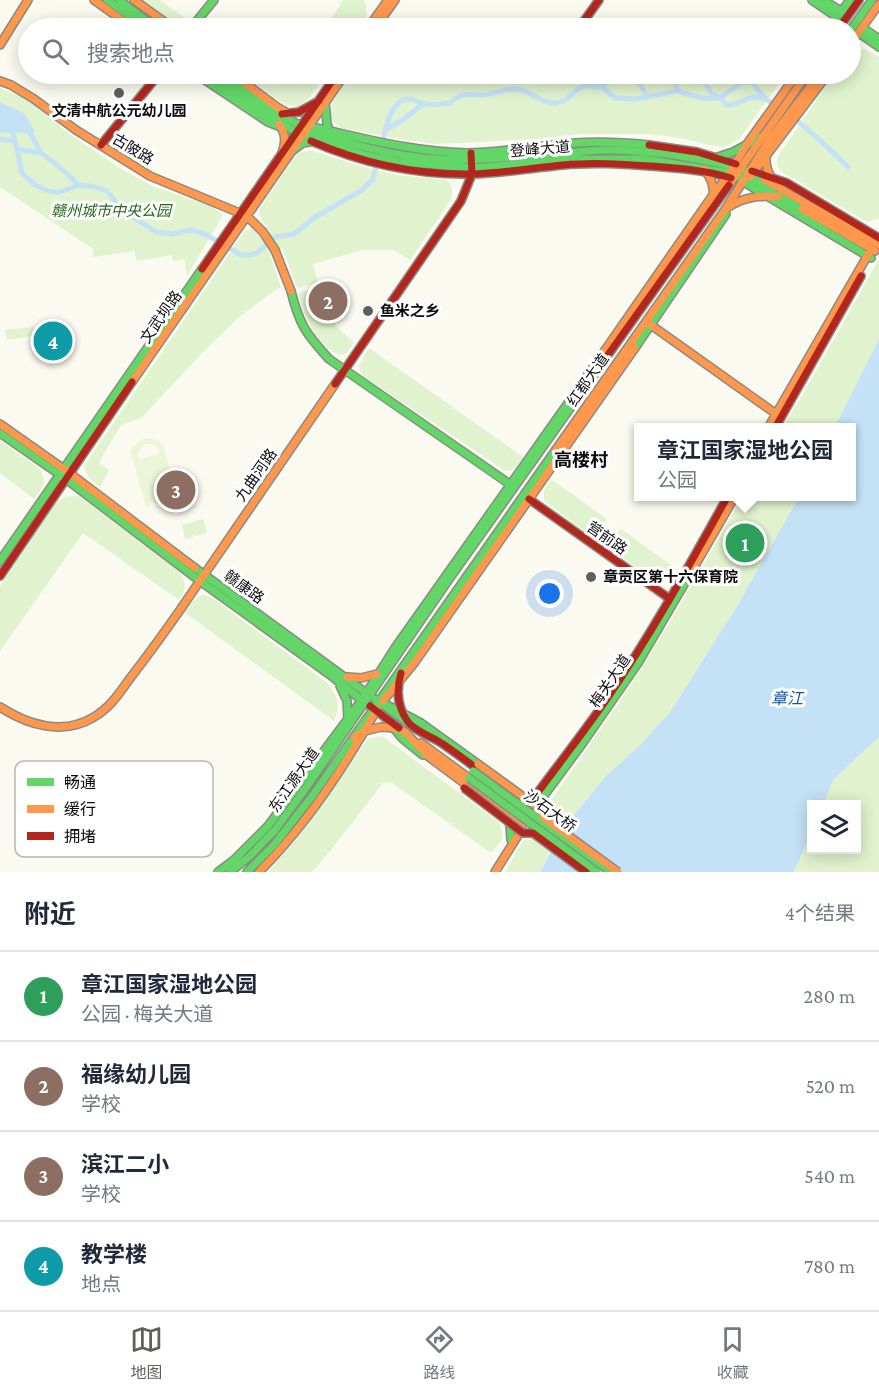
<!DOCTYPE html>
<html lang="zh">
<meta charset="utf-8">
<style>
body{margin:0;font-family:"Crimson Pro","Noto Sans SC",serif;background:#f2f2f3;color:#1f2937}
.controls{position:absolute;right:18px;bottom:18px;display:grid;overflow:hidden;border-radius:0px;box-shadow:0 3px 15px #0003}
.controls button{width:54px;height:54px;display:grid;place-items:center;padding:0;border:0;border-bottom:2px solid #e0e1e3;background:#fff;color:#1f2937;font:30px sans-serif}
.you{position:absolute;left:550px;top:594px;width:21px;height:21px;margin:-15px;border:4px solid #fff;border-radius:50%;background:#1a73e8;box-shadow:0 0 0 9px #1a73e833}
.badge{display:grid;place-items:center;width:39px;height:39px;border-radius:50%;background:#5f5f5c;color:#fff;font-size:20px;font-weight:700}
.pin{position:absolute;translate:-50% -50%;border:3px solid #fff;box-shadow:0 2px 6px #0006}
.popup{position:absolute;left:634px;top:423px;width:222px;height:78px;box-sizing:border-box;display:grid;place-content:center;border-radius:0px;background:#fff;filter:drop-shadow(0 2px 4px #0005);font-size:20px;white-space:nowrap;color:#747a83}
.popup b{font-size:22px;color:#1f2937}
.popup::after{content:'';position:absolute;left:50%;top:100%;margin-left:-12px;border:12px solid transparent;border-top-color:#fff}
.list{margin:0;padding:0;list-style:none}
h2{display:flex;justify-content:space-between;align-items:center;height:78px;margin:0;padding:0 24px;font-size:26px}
h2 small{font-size:20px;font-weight:400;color:#747a83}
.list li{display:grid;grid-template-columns:39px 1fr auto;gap:18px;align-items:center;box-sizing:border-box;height:90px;padding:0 24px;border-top:2px solid #e0e1e3}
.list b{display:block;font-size:22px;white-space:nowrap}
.list p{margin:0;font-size:20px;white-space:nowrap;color:#747a83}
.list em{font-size:20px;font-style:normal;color:#747a83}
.icon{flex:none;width:33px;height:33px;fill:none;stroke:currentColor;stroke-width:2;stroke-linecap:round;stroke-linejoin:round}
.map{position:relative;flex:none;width:879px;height:872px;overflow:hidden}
.search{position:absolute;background:#fff;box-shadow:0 3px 15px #0003;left:18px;right:18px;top:18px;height:66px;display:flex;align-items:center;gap:15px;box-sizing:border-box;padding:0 21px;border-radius:33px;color:#747a83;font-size:22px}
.sheet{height:438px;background:#fff}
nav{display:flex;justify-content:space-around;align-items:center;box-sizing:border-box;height:84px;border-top:2px solid #e0e1e3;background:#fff;font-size:16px;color:#747a83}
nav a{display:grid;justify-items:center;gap:3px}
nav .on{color:#5f5f5c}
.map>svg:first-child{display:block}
.green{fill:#e0f2ce}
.pitch{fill:#ebf5d8;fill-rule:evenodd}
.water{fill:#c4e1f6}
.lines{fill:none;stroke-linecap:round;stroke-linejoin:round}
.canal{stroke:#c4e1f6;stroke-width:5}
.fast-casing{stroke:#8a8a85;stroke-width:10}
.slow-casing{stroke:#8a8a85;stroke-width:10}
.jam-casing{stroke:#8a8a85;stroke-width:10}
.fast{stroke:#63d668;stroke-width:7}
.slow{stroke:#ff974d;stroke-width:7}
.jam{stroke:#b3261e;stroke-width:7}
.fast-bridge-casing{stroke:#8a8a85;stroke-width:10;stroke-linecap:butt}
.slow-bridge-casing{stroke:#8a8a85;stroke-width:10;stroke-linecap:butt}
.jam-bridge-casing{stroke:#8a8a85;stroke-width:10;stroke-linecap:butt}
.fast-bridge{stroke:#63d668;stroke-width:7}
.slow-bridge{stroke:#ff974d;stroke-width:7}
.jam-bridge{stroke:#b3261e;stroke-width:7}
.poi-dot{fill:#5f5f5c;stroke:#fff;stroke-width:2}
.labels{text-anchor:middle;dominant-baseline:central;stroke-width:6;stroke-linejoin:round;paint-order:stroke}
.poi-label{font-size:15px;font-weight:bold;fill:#0c0c0c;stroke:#fff;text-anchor:start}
.street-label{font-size:15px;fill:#0c0c0c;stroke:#fff}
.park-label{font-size:15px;font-style:italic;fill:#24661a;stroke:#fff}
.water-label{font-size:16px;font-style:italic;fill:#1157a2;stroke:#fff}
.quarter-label{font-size:18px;font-weight:bold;fill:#0c0c0c;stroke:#fff}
.key{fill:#fff;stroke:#b6b6b6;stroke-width:1.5}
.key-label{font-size:16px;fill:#0c0c0c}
</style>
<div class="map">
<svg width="879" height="872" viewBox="0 0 879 872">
<rect width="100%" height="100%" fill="#fafaf0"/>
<path class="green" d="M140,0H160L185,18L184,22L175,24L171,23Z
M343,0H363L365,2L367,16L358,28H325Z
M864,49L879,57V218L869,222L865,221L782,172C777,167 775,162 779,155L834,74H850L851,52L853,50Z
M242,74H261L278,85L288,74H326L309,98L299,106H294L284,104Z
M353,74H786L739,139L731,144L722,147L705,144L679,138L651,134H581L534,139L435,144L395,138L341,128C337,125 332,122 331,117C326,105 346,83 353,74Z
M0,88L21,97L34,105L71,135L121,169L154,187L211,206L223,215L187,276L184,259L173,261L172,255L137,261L134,251L93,257V249L0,187Z
M306,151H313L360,166L397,175L445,180C453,183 452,190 452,198L410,260L394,250H362L313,264L318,282L299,288L296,286L286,257L282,249L270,255L281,287L271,293L238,318L204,351L141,418L121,425L99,462L109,470L100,487C92,481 86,477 84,466L245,231L252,228L261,239L270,231L261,219L259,210L293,159L299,153Z
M879,259V339L835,427L782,428L807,387Z
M319,287C327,314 331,324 354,342L347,353L342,355C318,350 305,316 298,295L300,292Z
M33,327L45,334L7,340L5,330Z
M369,348L523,457L516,467L509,471L504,470L363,376L360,371L359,365Z
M0,440L37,467L42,472L44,482L42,488L34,499L0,473Z
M552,480L607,519L604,522L603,528L595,539L544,501V490Z
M75,496L80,497L177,570C187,582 187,587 179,600L83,533L0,651V586L54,505L64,497Z
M742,497H799L737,606L671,711L641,744L606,776L564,827L549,817L551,811L546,808C571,771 597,735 622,698C665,633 704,565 742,497Z
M203,519L207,533L185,539L182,525Z
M621,529L675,568L668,578L658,582L604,546L612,535L616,534Z
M205,595L212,598L326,682C338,696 341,704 334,721L184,612C190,605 195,596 205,595Z
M382,736L500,823L503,838L491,853L391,782L383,783L330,851L312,872H268L297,839L368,739Z
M879,737V872H794L811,832L812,850H856V804H823L834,779Z
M531,836L551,849L540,872H505L524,839L528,841Z"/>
<path class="pitch" d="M148,438L157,440L164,447L174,489L170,497L166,501L157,504L149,501L150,506L146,507L130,450L141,440ZM147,444C154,443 159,447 160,454L139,459C136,452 140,446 147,444Z"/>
<path class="water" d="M0,102L23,113L28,119L35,132L31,135L21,132L13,134L0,132Z
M879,339V737L834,779L823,804H812L811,832L794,872H540L564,827L606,776L641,744L671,711L737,606L799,497L852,496V428L835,427Z"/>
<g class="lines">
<path class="canal" d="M602,87L615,98L635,99L647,97
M677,91C690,94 705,102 719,97C733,93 737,78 753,83L757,89L765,98
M11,127L17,149L22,173L35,185L51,192H60L79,185L96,187L107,191L122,210L156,232L172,234L191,230L205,234L241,255H250L257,253L275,237L294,234L314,218L362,190L373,179L377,162
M385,130L401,121L423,104
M29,131L30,133L41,153
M0,139L14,141
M17,149L41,153L57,165L79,185
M380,153C384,137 388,100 409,99C414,99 417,102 422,103C430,106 441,104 450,103C462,91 469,95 484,95C497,94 508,86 521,90C532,93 543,104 556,103C569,102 573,90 583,86C589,84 595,88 601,87C604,86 606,83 609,82C613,80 619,81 623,80C640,78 640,84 647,97L677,91L676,83L679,79L686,78L696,79L705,83L712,94L720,97L726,105C738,106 746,96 757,97C777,98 832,151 848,167"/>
<g class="fast-casing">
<path id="fast" d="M107,0L146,28
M119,0L156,28
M812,0L837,17
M823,0L841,11
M191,28L214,0
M829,28L850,0
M863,28L879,39
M850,31L872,0
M859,33L879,47
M196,74L268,122L281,127
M209,74L274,119L296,132L365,155L399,162L472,168L576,159H645L729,173L756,183L802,209
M220,74C240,87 259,103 280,115C320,137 378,153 424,158C470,163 518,156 564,153C578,152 592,150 605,150C635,150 666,153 696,159C721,164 742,167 765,180
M325,102L327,124L332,136
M312,127C363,138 413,152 466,153C498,153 530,147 562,144C591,141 620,142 649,145
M292,151L303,143L315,141
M709,160L733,152L763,136
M742,181L871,258
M291,291C299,324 306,334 329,359L511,485
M635,348L726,214
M0,433L66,479L200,581L333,677L364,702
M0,561L202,269
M195,568L369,695
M340,686L347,701L348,718
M375,699L407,722
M385,704L421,723L478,764
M392,726L402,738L423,755
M534,809L582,744L638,663L689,576
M507,818L510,825L511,840
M218,872L234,860L268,826L362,700L395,648L571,399
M230,872L250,856L275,830L306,788L447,582L595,373
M247,872L274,845L313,795L555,451"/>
</g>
<g class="slow-casing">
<path id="slow" d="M94,0L133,28
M134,0L173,28
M368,28L388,0
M375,28L395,0
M850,44L879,4
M0,45L28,0
M233,74L277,107L289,114
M0,81L11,85L34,99L76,130L150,176L247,216L263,232L275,250L291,291
M279,124C286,134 286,142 282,153
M767,149C764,163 767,173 776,184
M704,169C713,180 715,190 712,204
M750,177L828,74
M765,180L879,245
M729,185L807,74
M727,208C743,197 759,195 778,197
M802,209L875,251
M651,325L779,416
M132,382L345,74
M571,399L715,192L728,176L747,144L797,74
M0,424L64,469L195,568
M768,428L869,253
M555,451L724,211L770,139L820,74
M689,576L735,496
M347,677L361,678L377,674
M383,701L415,662L635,348
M0,707C28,725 63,736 94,717C111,707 120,692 131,677C148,655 164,633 180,610C231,535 283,460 335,384
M354,737L365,731L381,727L396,728L405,732L429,757L522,826
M421,743L469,778
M521,800L529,799L536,794
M259,872C307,824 344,768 377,709
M495,872L517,837L521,828"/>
</g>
<g class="jam-casing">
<path id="jam" d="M579,28L599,0
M839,28L859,0
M282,114L299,112L319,101
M311,141C362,163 415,175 471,174C502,173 532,168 563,165C591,162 621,164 650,166C677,168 705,170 731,178
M101,145L159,74
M649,145L697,152L736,164
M752,171L787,183L879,238
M202,269L337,74
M595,373L729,185
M335,384L461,201L472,174L471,153
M775,428L861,276
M529,499L670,599
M0,576L132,382
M401,673C396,690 397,707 408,722C417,733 432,736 443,744C474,765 502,789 533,810
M370,706L399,728
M533,799C558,765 585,731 609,696C653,632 690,564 728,496"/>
</g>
<use href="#fast" class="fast"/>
<use href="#slow" class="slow"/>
<use href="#jam" class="jam"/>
<g class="fast-bridge-casing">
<path id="fast-bridge" d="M473,771L611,872
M469,778L597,872"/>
</g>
<g class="slow-bridge-casing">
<path id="slow-bridge" d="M478,764L540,809L544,818L618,872"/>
</g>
<g class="jam-bridge-casing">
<path id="jam-bridge" d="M464,788L523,833H533L586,872"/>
</g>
<use href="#fast-bridge" class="fast-bridge"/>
<use href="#slow-bridge" class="slow-bridge"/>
<use href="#jam-bridge" class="jam-bridge"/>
</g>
<g class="poi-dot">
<circle cx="119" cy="93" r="6"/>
<circle cx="368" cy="311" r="6"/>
<circle cx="591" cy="577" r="6"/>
</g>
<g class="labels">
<g class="poi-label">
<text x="119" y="111" text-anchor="middle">文清中航公元幼儿园</text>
<text x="380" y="311">鱼米之乡</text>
<text x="603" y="577">章贡区第十六保育院</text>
</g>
<g class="street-label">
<text transform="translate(133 149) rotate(31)">古陂路</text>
<text transform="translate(540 149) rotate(-5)">登峰大道</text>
<text transform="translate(161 317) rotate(-55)">文武坝路</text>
<text transform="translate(588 380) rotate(-55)">红都大道</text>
<text transform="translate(256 475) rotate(-55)">九曲河路</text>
<text transform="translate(607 538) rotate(35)">营前路</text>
<text transform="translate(244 587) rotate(36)">赣康路</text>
<text transform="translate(610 681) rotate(-56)">梅关大道</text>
<text transform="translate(294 780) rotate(-55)">东江源大道</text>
<text transform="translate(550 811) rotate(36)">沙石大桥</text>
</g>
<g class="park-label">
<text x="111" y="211">赣州城市中央公园</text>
</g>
<g class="water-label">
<text x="787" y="698">章江</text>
</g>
<g class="quarter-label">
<text x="581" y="460">高楼村</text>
</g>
</g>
<rect x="15" y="761" width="198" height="96" rx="9" class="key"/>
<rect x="27" y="778" width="27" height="8" fill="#63d668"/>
<rect x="27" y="805" width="27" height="8" fill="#ff974d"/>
<rect x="27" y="832" width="27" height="8" fill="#b3261e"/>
<g class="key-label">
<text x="64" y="788">畅通</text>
<text x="64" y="815">缓行</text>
<text x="64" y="842">拥堵</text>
</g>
</svg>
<div class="controls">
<button><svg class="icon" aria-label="layers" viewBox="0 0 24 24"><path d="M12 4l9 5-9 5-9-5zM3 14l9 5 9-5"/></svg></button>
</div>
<div class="you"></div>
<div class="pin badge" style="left:745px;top:543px;background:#2e9e5b">1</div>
<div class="popup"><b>章江国家湿地公园</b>公园</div>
<div class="pin badge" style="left:328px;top:301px;background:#8d6e63">2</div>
<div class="pin badge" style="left:176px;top:490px;background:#8d6e63">3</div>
<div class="pin badge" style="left:53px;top:341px;background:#0f9aa8">4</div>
<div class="search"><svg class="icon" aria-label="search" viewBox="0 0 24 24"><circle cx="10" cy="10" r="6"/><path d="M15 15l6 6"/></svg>搜索地点</div>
</div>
<section class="sheet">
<h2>附近<small>4个结果</small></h2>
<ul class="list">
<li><span class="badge" style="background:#2e9e5b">1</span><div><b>章江国家湿地公园</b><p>公园 · 梅关大道</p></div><em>280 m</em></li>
<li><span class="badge" style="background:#8d6e63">2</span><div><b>福缘幼儿园</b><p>学校</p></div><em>520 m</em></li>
<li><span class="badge" style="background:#8d6e63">3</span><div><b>滨江二小</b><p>学校</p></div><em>540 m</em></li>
<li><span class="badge" style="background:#0f9aa8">4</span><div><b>教学楼</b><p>地点</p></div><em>780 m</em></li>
</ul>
</section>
<nav>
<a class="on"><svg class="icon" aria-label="map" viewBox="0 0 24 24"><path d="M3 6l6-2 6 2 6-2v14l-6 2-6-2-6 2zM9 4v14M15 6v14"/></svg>地图</a>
<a><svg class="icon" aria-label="directions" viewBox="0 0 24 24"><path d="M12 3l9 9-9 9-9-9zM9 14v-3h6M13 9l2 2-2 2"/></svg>路线</a>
<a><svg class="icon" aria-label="saved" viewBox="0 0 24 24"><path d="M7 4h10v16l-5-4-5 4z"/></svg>收藏</a>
</nav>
